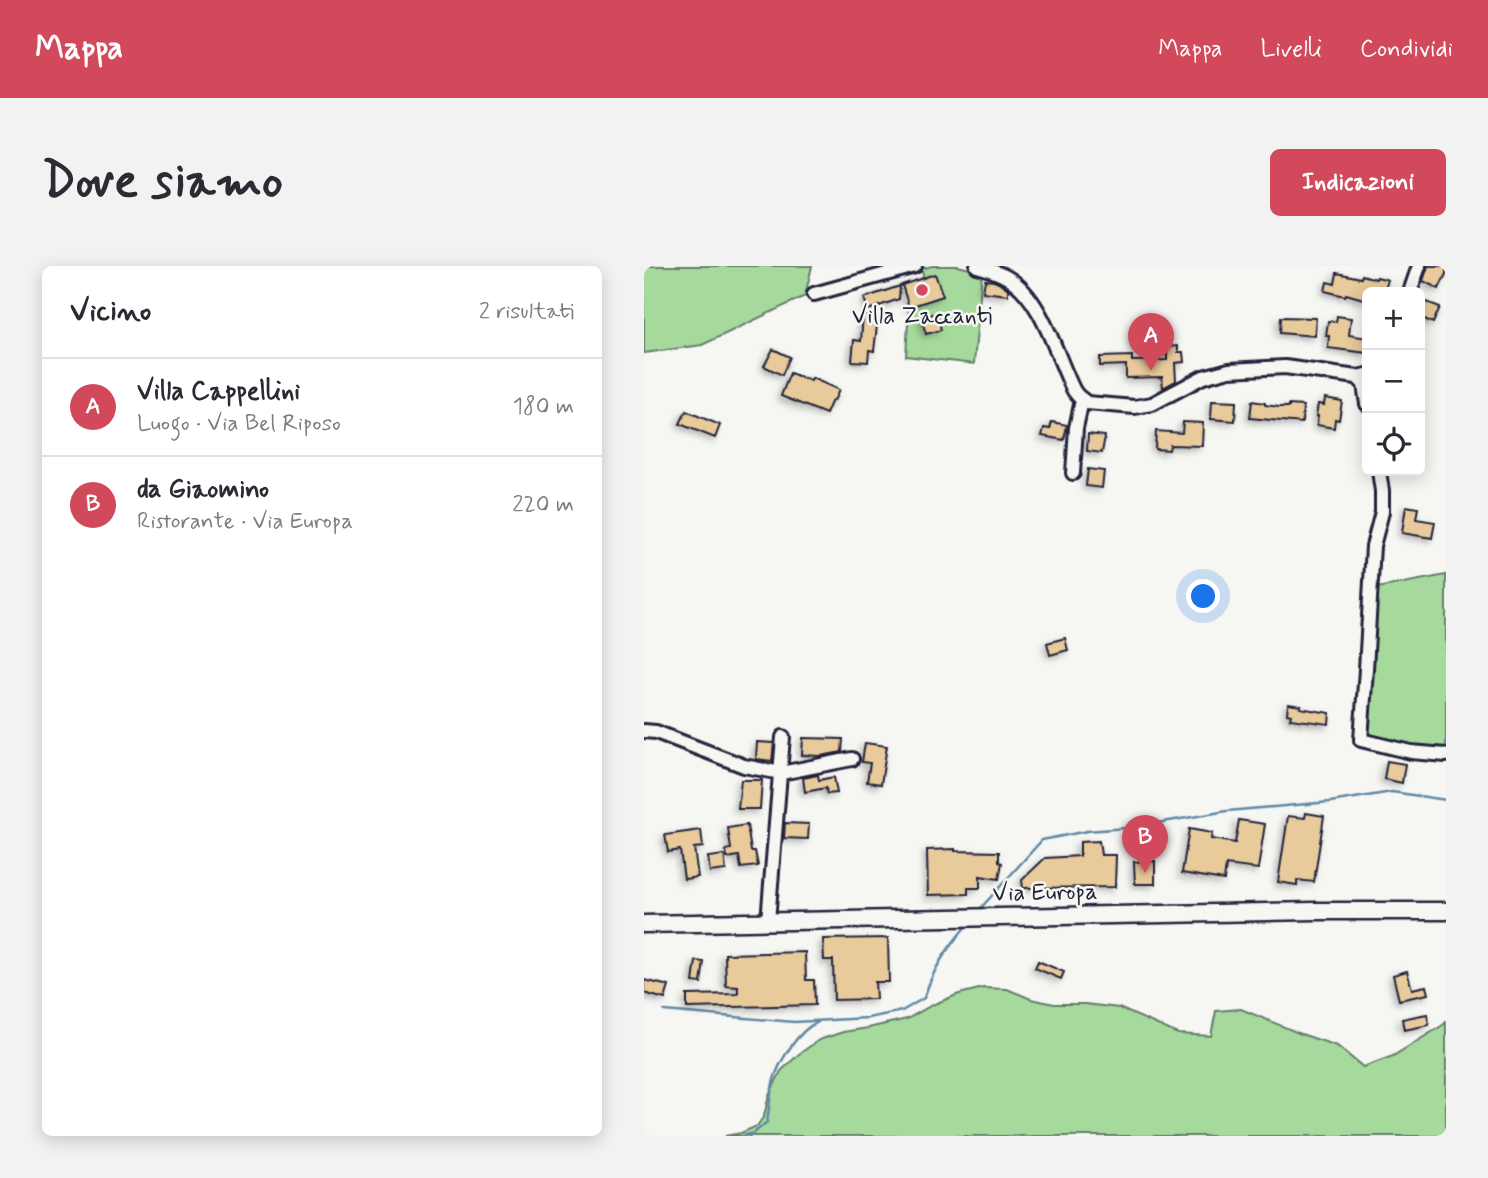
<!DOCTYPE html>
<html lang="it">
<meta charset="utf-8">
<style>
body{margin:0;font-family:Mynerve,sans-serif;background:#f2f2f3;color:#2b2b33}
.controls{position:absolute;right:21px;top:21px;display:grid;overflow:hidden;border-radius:10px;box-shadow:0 4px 18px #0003}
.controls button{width:63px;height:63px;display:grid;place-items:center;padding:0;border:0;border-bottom:2px solid #e1e1e2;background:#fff;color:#2b2b33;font:35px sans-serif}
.you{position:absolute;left:560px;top:331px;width:24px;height:24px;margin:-18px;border:5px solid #fff;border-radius:50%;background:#1a73e8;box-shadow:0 0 0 10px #1a73e833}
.badge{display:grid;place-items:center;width:46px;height:46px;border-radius:50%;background:#d1495b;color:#fff;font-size:23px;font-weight:700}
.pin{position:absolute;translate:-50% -58px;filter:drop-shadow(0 2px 4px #0008)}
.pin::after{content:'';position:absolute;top:37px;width:24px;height:21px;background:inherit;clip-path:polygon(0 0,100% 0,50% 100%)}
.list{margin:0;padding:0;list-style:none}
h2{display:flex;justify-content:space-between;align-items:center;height:91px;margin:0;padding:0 28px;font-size:30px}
h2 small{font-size:23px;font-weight:400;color:#7c7c81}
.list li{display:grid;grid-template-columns:46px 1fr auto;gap:21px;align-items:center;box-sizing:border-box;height:98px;padding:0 28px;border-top:2px solid #e1e1e2}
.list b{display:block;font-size:26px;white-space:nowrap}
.list p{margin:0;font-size:23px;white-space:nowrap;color:#7c7c81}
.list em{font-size:23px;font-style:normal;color:#7c7c81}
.icon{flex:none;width:38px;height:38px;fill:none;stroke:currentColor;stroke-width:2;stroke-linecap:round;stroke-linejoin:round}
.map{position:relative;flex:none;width:802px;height:870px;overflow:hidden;border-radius:10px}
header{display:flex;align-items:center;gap:42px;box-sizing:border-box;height:98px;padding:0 35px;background:#d1495b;color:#fff}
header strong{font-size:33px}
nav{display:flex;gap:38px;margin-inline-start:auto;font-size:24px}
.intro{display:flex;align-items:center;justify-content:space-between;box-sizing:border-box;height:168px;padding:0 42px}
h1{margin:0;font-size:49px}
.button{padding:18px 32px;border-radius:10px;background:#d1495b;color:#fff;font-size:24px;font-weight:700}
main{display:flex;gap:42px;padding:0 42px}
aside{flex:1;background:#fff;border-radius:10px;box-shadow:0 4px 18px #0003}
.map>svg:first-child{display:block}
.green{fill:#a6da9c;stroke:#647e6c;stroke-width:2}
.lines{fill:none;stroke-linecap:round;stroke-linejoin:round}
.stream{stroke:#6089a5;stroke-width:2.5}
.building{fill:#e8ca9b;stroke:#22223b;stroke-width:2;filter:url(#shadow)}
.minor-casing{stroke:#22223b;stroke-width:18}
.major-casing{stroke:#22223b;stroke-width:21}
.minor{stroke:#f6f6f2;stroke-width:12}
.major{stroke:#f6f6f2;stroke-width:16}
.poi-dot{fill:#d1495b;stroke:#f6f6f2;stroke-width:2.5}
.labels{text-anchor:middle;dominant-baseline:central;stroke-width:5;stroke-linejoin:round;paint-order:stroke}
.poi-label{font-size:24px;fill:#22223b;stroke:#f6f6f2}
.street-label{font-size:24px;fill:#22223b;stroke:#f6f6f2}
</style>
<header>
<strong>Mappa</strong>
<nav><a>Mappa</a><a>Livelli</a><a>Condividi</a></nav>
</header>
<div class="intro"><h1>Dove siamo</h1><a class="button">Indicazioni</a></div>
<main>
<aside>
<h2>Vicino<small>2 risultati</small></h2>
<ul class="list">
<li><span class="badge">A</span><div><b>Villa Cappellini</b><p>Luogo · Via Bel Riposo</p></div><em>180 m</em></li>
<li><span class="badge">B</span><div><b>da Giaomino</b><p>Ristorante · Via Europa</p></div><em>220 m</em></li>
</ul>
</aside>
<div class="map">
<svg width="802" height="870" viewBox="0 0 802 870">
<defs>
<filter id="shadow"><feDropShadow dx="-3" dy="3" stdDeviation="3.5" flood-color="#0004"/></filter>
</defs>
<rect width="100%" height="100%" fill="#f6f6f2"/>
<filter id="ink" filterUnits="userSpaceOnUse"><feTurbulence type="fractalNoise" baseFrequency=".0143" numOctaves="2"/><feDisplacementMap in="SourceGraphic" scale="14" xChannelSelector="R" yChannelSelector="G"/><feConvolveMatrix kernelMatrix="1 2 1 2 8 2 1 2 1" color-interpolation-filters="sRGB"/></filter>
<g filter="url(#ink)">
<path class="green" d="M0,0H168L161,30L58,79L0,87Z
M288,0H314L338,6L330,98L262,90L265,41L298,29L291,8L280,12L277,3Z
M802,309V480L800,482L761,480L719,470L733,322Z
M339,722L363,723L387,733L410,738H441L475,742L534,768L567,770L572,745L597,743L657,768L693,780L719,801L749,790L799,759L802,756V870H81L97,867L113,860L120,850L125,829L137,805L155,788L175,774L199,766L224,762L263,753L288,739L315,728Z"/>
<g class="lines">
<path class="stream" d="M496,560L583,545L686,536L748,526L802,534
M335,644L398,574L443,565L482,562
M20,745L150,756L224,752L258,745L280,732C290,701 302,684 323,659
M98,870L110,867L123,856C125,844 126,830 129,817C134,797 154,764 174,756"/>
</g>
<path class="building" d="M784,0H802V8L795,23L779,15Z
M693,7L717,12L718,9L732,13L733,11L744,14L740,26H723V34L702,28L701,30L681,25L683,16L691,18Z
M291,8L299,30L265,41L258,19Z
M341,14L350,15L359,19L364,23V29L339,26Z
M256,20L255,33L224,44L220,32Z
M780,35L796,41L789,57L776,51L779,43L776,42Z
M293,47L297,64L282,68L277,51Z
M219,49L234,51L230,85L225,84L224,96L208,95L210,74L217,75Z
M693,50L707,52L705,69L723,72V87L684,82L685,70H682L684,55L692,56Z
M637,51L672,52L671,70L636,67Z
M534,80V86H539L540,96L531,97L532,115L519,122L518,111L482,112V99L456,100V91L488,90V95L523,94V81Z
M129,83L146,91L138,109L120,100Z
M146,107L167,115L168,112L195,124L190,135L188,134L182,148L137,130Z
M681,132L698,135L695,154L691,153L690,162L673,159L674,150H672L674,138L680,139Z
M568,135L592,136L591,155L567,153Z
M608,135L621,137V139L635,141H645V139L659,140L658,157L606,152Z
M42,145L76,159L71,172L36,158Z
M408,156L423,159L420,174L398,170L400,162L406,163Z
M539,156L559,157L558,180L526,179L525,184L511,183L512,165L538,167Z
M444,168L461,170L458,187L443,185Z
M444,203L460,205L458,222L442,220Z
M762,240L774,242L772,253L791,256L788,272L758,267Z
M421,372L424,384L406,389L403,377Z
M644,438L657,440L656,442L686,447L685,458L646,453L647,449L643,448Z
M159,472L199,473L198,486L177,490L158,489Z
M113,476L130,477L128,495L112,493Z
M221,477L243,480L237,518L223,516L226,497L218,496Z
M743,495L761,498L758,517L740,513Z
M174,509L175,514L190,511L193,527L183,528L182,522L161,526L159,512Z
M97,514H118L116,543H94Z
M662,547L680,550L670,616L653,614V619L634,616L644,550L661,552Z
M595,554L621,558L614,603L582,599L580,614L538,607L545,563L568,567L567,573L591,577Z
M141,557L165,558L164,573L140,572Z
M103,559L107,585H111L114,600L97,602L95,590L83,592L82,584L87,583L84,562Z
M57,564L59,581L50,582L54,611L40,613L36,584L24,586L21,569Z
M455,575L457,589H472L471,621L379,622L378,614L401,592L436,590V576Z
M311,583V585L355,586V596L358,597L355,613L336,610V622H324V628L284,629L283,584Z
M80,589L82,604L66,606L64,591Z
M511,595V618H491L490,596Z
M244,672L245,716H231L232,733L190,734L189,694H180L179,673Z
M161,686L162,714H170L171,739L43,742V729L94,728V721L82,720L81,688Z
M52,695L60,696L57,717L49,716Z
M394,695L420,706L417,713L391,702Z
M763,705L768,723L782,720L784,728L755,734L749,709Z
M0,714L25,720L21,733L0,727Z
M783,748L785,759L760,764L758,753Z"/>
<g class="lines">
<g class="minor-casing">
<path id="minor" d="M333,0C344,3 354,6 364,12C399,33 412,90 430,125L434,130L443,137L491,141L508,138L559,111L585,104L641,101L713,111L723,109
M766,26L775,0
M170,28L271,0
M713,111L720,118L723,138
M735,205L738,225V246L729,280L722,403L717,474L767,486L802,489
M429,207L432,162L438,134
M0,465L12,466L100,500L137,507L208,493
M124,655L139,471"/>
</g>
<g class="major-casing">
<path id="major" d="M0,658L671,645H802"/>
</g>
<use href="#minor" class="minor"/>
<use href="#major" class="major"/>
</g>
</g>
<circle class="poi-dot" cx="278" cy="24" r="7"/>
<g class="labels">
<g class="poi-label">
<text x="278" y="50">Villa Zaccanti</text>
</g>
<g class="street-label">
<text transform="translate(401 627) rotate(-1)">Via Europa</text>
</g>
</g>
</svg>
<div class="controls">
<button>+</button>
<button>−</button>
<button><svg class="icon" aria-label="locate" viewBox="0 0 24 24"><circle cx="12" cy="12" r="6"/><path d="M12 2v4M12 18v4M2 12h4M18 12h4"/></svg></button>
</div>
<div class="you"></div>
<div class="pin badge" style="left:507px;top:105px">A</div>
<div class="pin badge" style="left:501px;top:607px">B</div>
</div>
</main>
